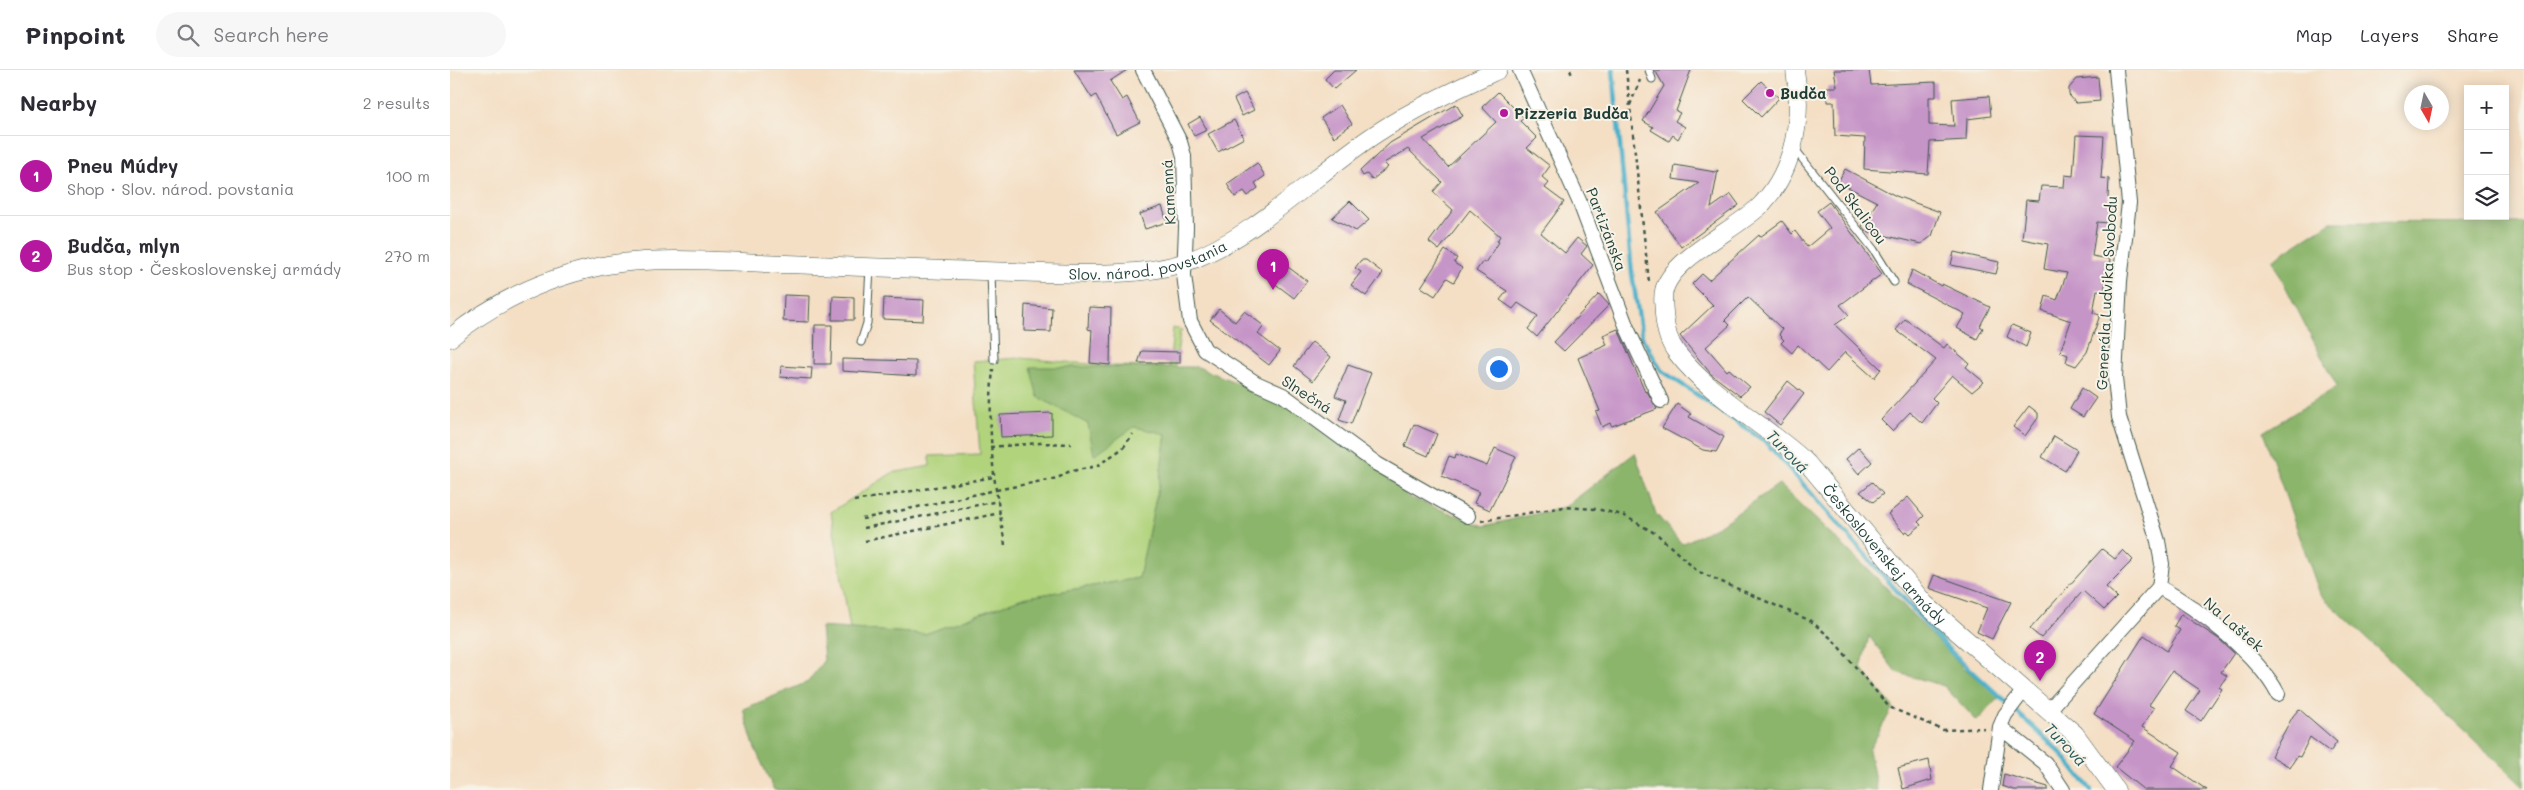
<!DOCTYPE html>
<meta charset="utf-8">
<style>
body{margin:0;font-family:Mali,sans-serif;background:#f7f7f7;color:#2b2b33}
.controls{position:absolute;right:15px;top:15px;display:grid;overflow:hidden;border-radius:0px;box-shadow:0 2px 12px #0003}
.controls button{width:45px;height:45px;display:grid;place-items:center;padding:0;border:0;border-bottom:1px solid #e1e1e2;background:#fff;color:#2b2b33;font:25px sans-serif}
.compass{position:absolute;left:1954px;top:15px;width:45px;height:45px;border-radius:50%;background:#fff;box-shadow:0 2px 12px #0003;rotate:171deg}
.you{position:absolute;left:1048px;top:298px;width:18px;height:18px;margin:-12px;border:4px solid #fff;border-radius:50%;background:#1a73e8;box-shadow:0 0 0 8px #1a73e833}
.badge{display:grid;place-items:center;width:32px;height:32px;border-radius:50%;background:#b5179e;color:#fff;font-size:16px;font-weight:700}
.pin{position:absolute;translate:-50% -41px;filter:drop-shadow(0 1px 2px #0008)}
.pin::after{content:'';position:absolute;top:26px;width:18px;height:15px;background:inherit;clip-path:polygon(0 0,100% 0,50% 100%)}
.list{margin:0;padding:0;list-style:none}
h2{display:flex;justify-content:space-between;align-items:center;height:65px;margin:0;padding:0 20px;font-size:21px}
h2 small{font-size:16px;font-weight:400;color:#7c7c81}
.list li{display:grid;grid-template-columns:32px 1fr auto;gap:15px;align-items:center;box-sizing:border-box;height:80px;padding:0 20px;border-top:1px solid #e1e1e2}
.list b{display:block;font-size:19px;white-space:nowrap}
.list p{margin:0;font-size:16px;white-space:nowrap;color:#7c7c81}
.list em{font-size:16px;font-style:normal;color:#7c7c81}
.icon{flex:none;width:28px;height:28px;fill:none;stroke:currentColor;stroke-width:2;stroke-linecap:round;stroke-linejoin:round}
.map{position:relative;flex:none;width:2074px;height:720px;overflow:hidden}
header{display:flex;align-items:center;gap:30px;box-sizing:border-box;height:70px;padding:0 25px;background:#fff;border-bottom:1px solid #e1e1e2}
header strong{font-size:24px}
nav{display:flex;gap:28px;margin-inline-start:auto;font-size:18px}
.search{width:350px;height:45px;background:#f7f7f7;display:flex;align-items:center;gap:12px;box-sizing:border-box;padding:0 18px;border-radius:28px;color:#7c7c81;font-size:19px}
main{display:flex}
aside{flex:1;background:#fff}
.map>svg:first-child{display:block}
.green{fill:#b0d37c;stroke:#688858}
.forest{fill:#8cb56c;stroke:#567950}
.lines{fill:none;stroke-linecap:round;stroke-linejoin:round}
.stream{stroke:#4cb1cb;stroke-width:4.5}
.building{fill:#c695c8}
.service-casing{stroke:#3f554a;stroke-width:9}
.minor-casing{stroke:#3f554a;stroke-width:16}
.tertiary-casing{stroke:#3f554a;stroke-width:19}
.path{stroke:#3f554a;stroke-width:2.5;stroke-dasharray:4 4;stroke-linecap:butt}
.service{stroke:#fff;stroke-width:7}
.minor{stroke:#fff;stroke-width:14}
.tertiary{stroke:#fff;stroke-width:18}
.poi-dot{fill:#b5179e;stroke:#f7f3e8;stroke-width:2}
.labels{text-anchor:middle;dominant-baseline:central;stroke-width:4;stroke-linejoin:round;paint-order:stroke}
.poi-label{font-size:15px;font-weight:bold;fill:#1f3d34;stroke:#f7f3e8;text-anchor:start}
.street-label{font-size:15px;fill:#1f3d34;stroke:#f7f3e8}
.water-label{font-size:16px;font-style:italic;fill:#2a5a5a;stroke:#f7f3e8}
</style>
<header>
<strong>Pinpoint</strong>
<div class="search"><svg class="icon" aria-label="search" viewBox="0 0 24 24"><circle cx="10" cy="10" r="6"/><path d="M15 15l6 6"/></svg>Search here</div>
<nav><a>Map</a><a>Layers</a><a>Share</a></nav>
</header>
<main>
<aside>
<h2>Nearby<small>2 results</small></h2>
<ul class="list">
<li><span class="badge">1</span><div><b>Pneu Múdry</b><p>Shop · Slov. národ. povstania</p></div><em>100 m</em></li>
<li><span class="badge">2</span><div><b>Budča, mlyn</b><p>Bus stop · Československej armády</p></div><em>270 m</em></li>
</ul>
</aside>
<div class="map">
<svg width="2074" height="720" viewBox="0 0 2074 720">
<rect width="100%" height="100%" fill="#f7f3e8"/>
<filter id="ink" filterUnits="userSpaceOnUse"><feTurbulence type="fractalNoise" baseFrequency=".02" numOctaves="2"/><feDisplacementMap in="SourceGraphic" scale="10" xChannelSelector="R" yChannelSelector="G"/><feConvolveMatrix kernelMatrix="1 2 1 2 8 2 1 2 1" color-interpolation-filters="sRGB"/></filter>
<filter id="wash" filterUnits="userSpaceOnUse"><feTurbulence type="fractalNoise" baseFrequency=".0096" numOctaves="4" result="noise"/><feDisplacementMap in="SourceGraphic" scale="20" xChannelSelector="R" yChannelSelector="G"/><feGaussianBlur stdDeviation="1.12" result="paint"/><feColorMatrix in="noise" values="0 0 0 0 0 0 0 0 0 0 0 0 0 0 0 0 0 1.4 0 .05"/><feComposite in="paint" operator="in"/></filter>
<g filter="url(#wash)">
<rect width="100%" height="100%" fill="#f4dfc5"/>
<path class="green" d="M723,258L732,260L730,263L709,414L689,508L573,528L475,564L400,559L381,442L442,403L480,396L479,386L530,384L523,291L570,288L660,296L711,297L719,302Z"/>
<path class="forest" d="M1881,152L2074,153V717L1870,524L1813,362L1887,317L1822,190Z
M580,297H748L876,349L958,427L1034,456L1115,437L1185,383L1206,444L1232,474L1270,455L1329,414L1430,511L1513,597L1549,627L1527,651L1494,616L1446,602L1419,566L1411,598L1443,637L1419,680L1427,720H324L304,676L293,639L358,612L374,590L371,557L475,564L573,528L689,508L709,414L716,364L684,357L644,385L638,354L588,327Z"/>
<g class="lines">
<path class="stream" d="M1163,0L1182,204L1192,267L1211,300L1316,372L1498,579L1610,682L1641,720"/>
</g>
<g id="blocks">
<path class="building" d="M624,0H677L660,11L672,30L677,27L690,52L666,64L646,25L642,28Z
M884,0H906L884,19L875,9Z
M1205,0H1241L1226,41L1230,43L1225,51L1235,57L1228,69L1223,65L1219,71L1201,60L1203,57L1193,51L1214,16Z
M1384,0H1419L1421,15L1486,12V27H1479V55L1504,56L1502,29L1539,26L1541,46L1517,49L1516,70L1480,72L1478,104L1414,99L1415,68L1385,66L1384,32H1377V17H1387Z
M1648,7L1650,31L1626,33L1619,25V18L1627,9Z
M1311,11L1329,28L1311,47L1293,29Z
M1048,22L1074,48L1070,51L1087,68L1077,78L1100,96L1092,107L1099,113L1095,118L1114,132L1091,163L1115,183L1127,168L1137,176L1131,184L1143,195L1087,267L1078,259L1088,246L1068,233L1063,239L1050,230L1057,221L1026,201L1033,191L1036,193L1049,172L1047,171L1050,166L1020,140L989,180L979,172L1003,140L983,122L992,112L958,79L934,93L938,97L922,110L917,104L913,106L910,101L940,73L1006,34L1013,46L973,69L998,97L1046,52L1032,37Z
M795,23L804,40L792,46L784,29Z
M890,35L902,54L884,67L871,48Z
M750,47L757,60L744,66L738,54Z
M784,50L794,68L768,82L758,64Z
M1626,65L1654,66L1651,108L1659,109L1658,128L1662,129L1658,153L1647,152L1642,186L1660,189L1654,221L1647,220L1643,243L1650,245L1637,282L1626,296L1616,292L1618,285L1610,282L1621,251L1592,241L1596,226L1607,230L1617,203L1594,199L1598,174L1572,169L1576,130L1589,131L1591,116L1614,117L1615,105L1623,106Z
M807,93L815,106L805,113L808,118L798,126L794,121L785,127L777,114Z
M1225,95L1265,102L1268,100L1261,138L1281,124L1289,135L1231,177L1207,142L1249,113L1223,109Z
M1395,99L1446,126L1490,142L1482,166L1471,174L1416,161L1412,156L1427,132L1388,112Z
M900,131L919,150L906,161L882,148Z
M1379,132L1432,204L1390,235L1399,245L1385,255L1431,299L1424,308L1395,282L1377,302L1348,275L1342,283L1331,273L1334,270L1329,265L1332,259L1298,227L1275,250L1280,255L1256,277L1277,301L1279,299L1300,317L1290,326L1261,304L1230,266L1263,235L1242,214L1252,204L1259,210L1309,165L1310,167L1332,151L1342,164L1345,161L1357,177L1380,158L1367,141Z
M712,136L717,152L695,159L690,144Z
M995,180L1007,188L1004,193L1012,198L1004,212L997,208L985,226L971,217Z
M1504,182L1549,192L1546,204L1501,195Z
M827,189L857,211L844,228L815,206Z
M911,190H916L933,203L916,226L901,215L911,202L905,198Z
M1462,200L1491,216L1492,214L1540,237L1530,256L1533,258L1527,269L1507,258L1515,244L1457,214Z
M1149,224L1159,235L1114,281L1104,272Z
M334,225L360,226L359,252L333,251Z
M383,226L404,227V250H382Z
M434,228L474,230L473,251L433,249Z
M575,235L602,238L601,262L574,261Z
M639,237L661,238L660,295L640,293L642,260L638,259Z
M769,239L785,252L794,241L814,256L808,264L830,281L819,295L760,250Z
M1455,249L1494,278L1497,274L1519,293L1516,297L1534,312L1522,322L1502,305L1482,328L1487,333L1472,353L1460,342L1442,361L1431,350L1486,290L1446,260Z
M365,255H382L381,294H364Z
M1562,255L1581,263L1576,277L1557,267Z
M1168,259L1195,322L1197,321L1207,339L1162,356L1160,353L1152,357L1146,342L1150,341L1128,288L1157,275L1153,265Z
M862,272L881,287L863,311L844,296Z
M692,281L730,282V293H688Z
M392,289L466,291V306L392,301Z
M898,295L921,303L901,354L889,350L896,330L885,326Z
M331,296L362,298L361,309L330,307Z
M1338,311L1354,324L1330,355L1314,342Z
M1632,318L1646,328L1633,347L1620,339Z
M1227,334L1241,344L1239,347L1274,367L1266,382L1253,380L1212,358Z
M1579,336L1588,343V348L1575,366L1563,357Z
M602,343V365L551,367L550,345Z
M964,354L987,364L978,386L955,376Z
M1604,366L1627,380L1615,401L1592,387Z
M1409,377L1422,392L1409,404L1396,389Z
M1045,378L1066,387L1040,440L1024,433L1029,422L991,406L999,386L1005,388L1006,384L1037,396Z
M1422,412L1433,424L1423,432L1410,422Z
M1458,427L1474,446L1468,452L1471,455L1460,464L1457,461L1454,463L1438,444Z
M1652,479L1665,489L1673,480L1683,490L1656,517L1667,527L1654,540L1633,521L1591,568L1580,559Z
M1484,505L1561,532L1542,569L1527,562L1537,538L1479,518Z
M1731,544L1769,569L1784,583L1771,602L1777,606L1769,617L1772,619L1751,651L1736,641L1750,620L1722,601L1699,635L1704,638L1692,657L1731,682L1722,696L1757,720H1694L1665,697L1685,671L1644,644L1694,565L1717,581L1730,560L1724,556Z
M1849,639L1887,672L1880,682L1860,667L1850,687L1847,686L1840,697L1821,686L1843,646Z
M1479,690L1482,710L1453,719L1448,698Z
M1554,704L1598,717V720H1564L1552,716Z"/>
</g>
</g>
<g filter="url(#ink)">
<use href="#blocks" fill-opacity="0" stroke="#3f554a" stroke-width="1"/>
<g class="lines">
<g class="service-casing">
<path id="service" d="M1199,0L1202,9
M1344,78L1424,180L1444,212
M541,203L544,290
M411,272L417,253L420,197"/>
</g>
<g class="minor-casing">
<path id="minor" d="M693,0L730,72L734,86L736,158L734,205L740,251L755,280L806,313L833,325L927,394L1018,446
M1070,0L1130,133L1177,258L1211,331
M1709,517C1749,539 1807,584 1828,624
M1574,620L1555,645L1550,657L1595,693L1613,720
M1599,640L1709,517L1712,494L1708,471L1669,347L1665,308L1670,211L1679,133L1666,0
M1541,720L1550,657"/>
</g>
<g class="tertiary-casing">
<g id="tertiary">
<path id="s1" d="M1345,0C1353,47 1345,98 1312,134C1288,159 1221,188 1214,221C1212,228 1214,237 1214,244C1215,257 1219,273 1227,283C1260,326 1316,355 1357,393L1475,534L1625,664L1666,720"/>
<path id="s2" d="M0,268C45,231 95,208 152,196C208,185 279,192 337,194C439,198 541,202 643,204C674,203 706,202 736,192C807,167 865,103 927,63C965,38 1007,19 1048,0"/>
</g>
</g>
<path class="path" d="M1120,0L1122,5
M1176,0L1199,212
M1180,35L1190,10
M540,377L590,373L621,374
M404,431L544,407
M412,449L546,420C540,377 539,342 543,299
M1031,451L1114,437L1146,439L1173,445L1208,465L1247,501L1361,551L1383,570L1439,637L1493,660L1535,658
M414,458L548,431
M415,471L550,443
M555,475L546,420L608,408L618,402L647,396L673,378L683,364"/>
<use href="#service" class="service"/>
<use href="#minor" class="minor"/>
<use href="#tertiary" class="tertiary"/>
</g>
</g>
<g class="poi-dot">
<circle cx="1320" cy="23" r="5"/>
<circle cx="1054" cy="43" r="5"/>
</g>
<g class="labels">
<g class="poi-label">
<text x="1330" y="23">Budča</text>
<text x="1064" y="43">Pizzeria Budča</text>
</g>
<g class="street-label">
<text transform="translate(718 122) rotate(-93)">Kamenná</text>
<text transform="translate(1406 135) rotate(53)">Pod Skalicou</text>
<text transform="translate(1157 159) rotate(69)">Partizánska</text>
<text stroke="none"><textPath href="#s2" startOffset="718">Slov. národ. povstania</textPath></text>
<text transform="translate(1656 223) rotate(-87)">Generála Ludvika Svobodu</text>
<text transform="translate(857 324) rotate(33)">Slnečná</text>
<text stroke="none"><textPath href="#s1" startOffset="631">Československej armády</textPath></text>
<text transform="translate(1784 554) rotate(41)">Na Laštek</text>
</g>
<g class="water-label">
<text transform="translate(1338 381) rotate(46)">Turová</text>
<text transform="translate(1616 674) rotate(46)">Turová</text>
</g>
</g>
</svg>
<div class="controls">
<button>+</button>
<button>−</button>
<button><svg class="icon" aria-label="layers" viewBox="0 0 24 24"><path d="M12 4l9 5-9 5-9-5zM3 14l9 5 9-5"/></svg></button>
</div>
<svg class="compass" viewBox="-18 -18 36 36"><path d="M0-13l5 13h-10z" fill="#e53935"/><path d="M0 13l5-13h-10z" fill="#7c7c81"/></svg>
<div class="you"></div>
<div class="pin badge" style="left:823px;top:220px">1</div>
<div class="pin badge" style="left:1590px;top:611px">2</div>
</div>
</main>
